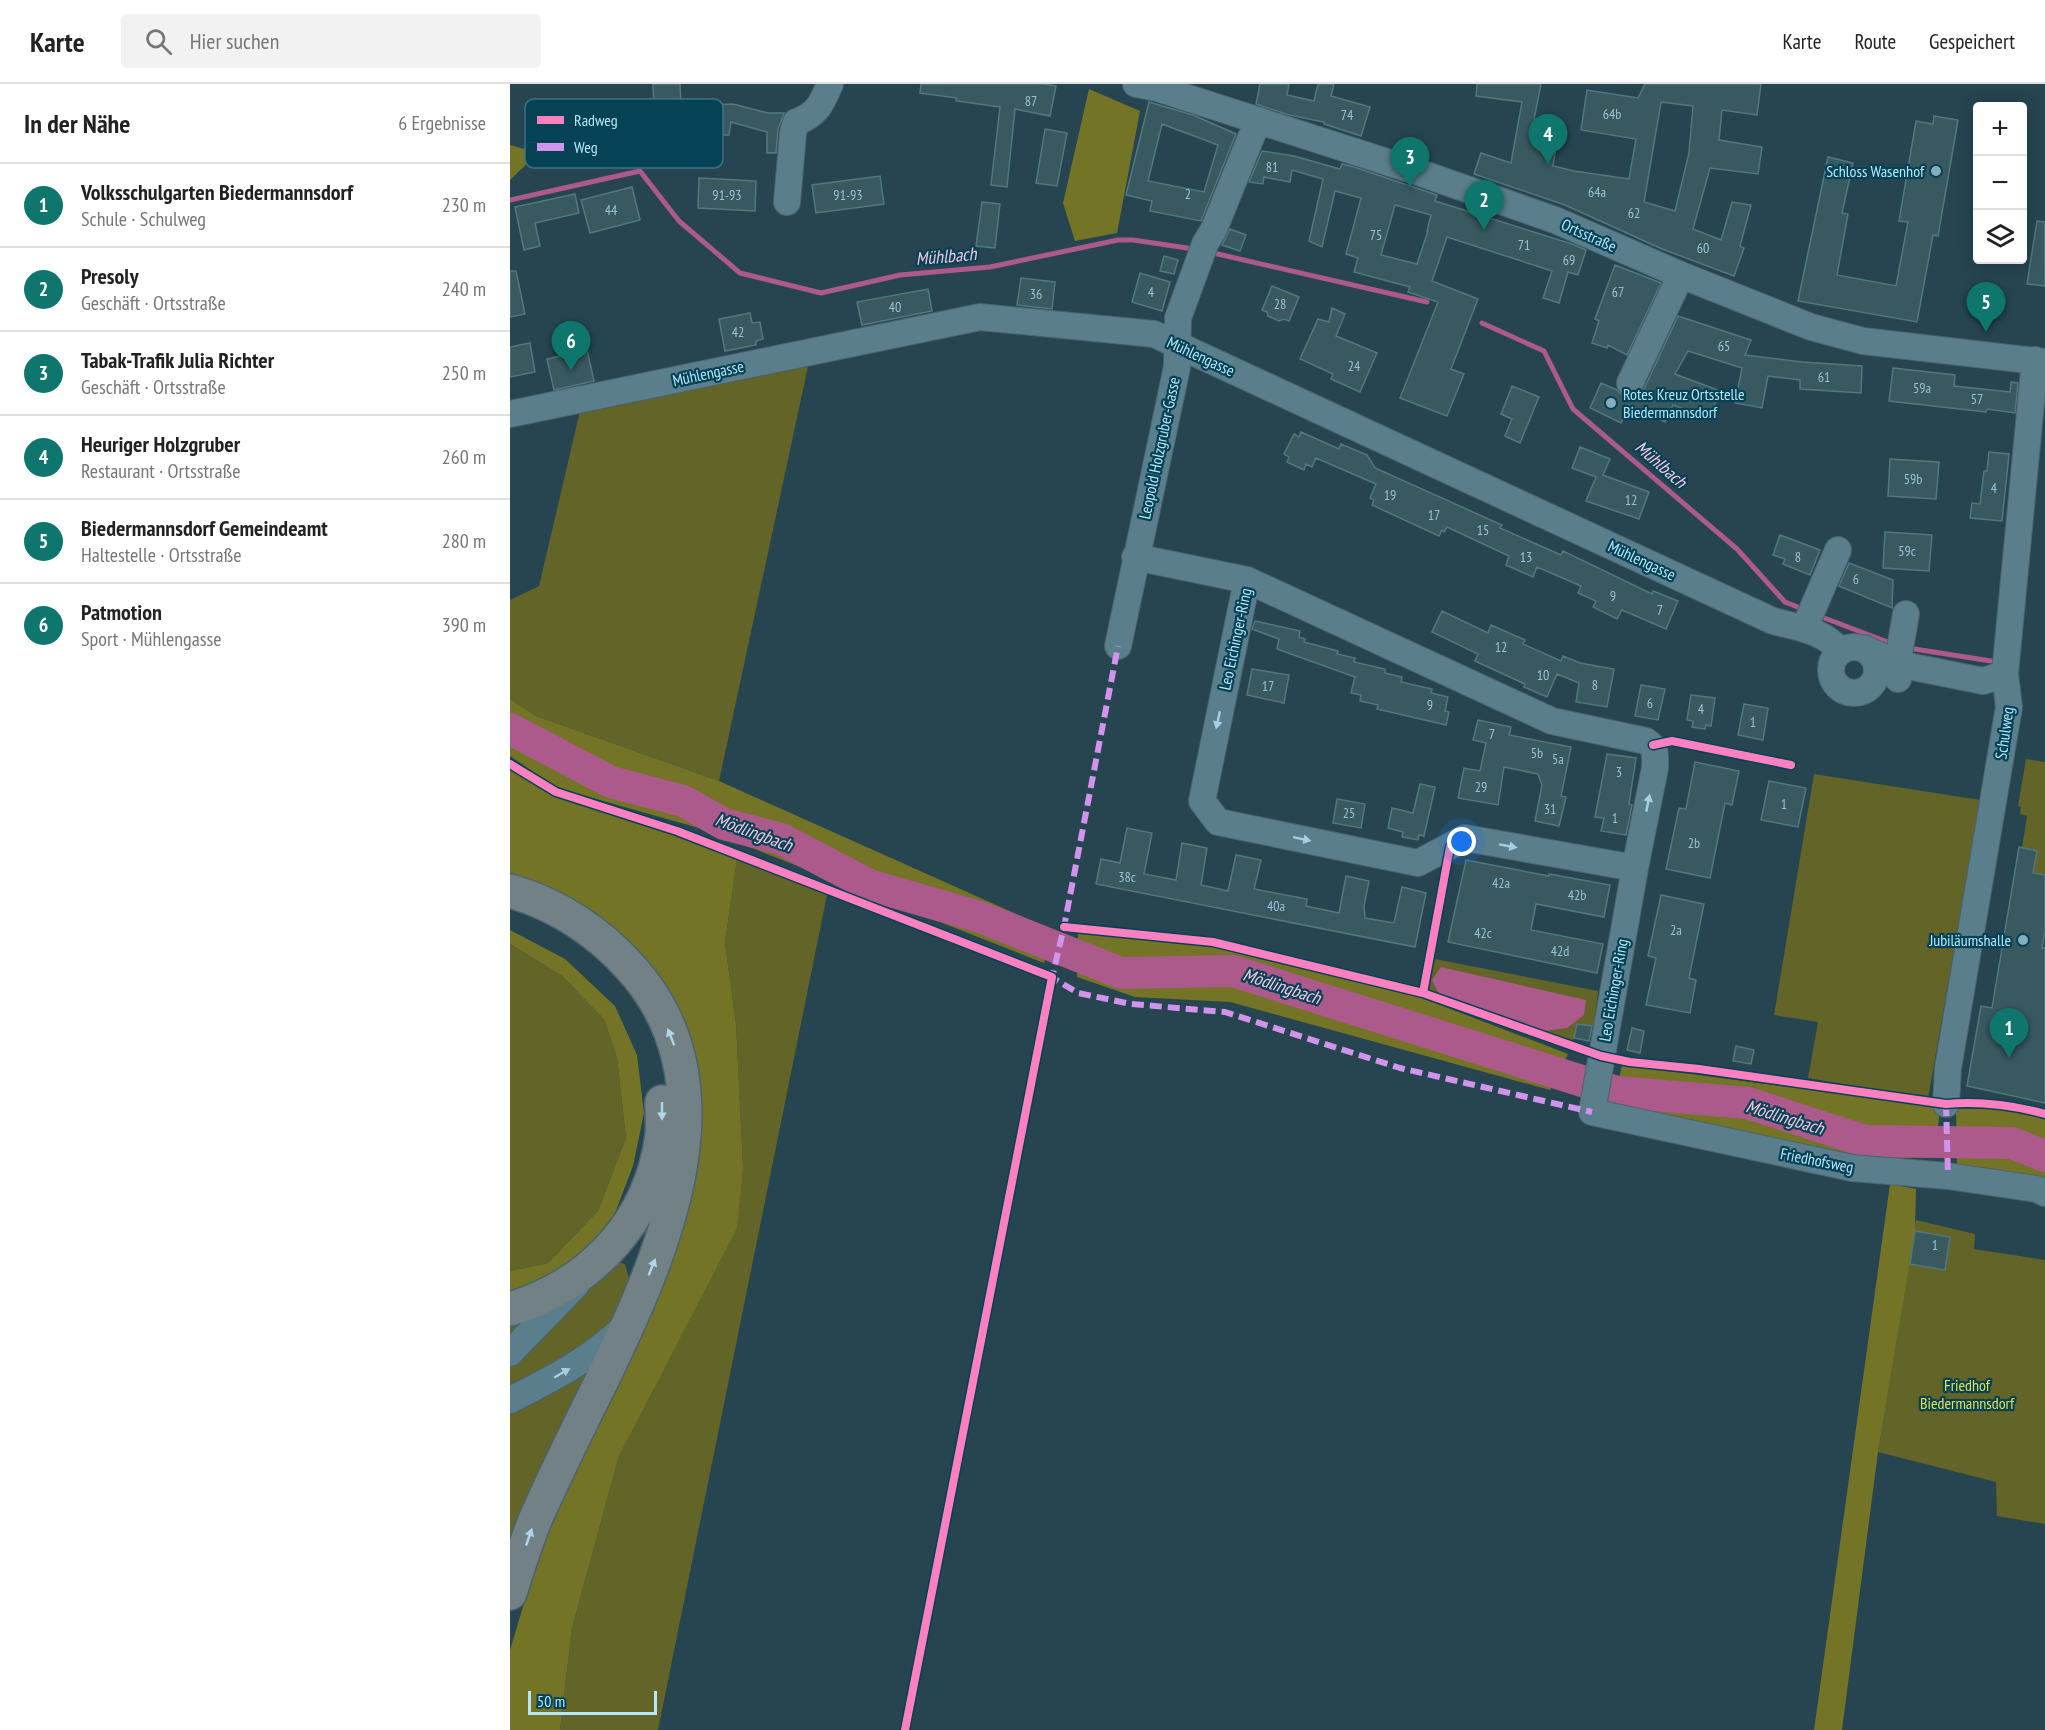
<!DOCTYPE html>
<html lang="de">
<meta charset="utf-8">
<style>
body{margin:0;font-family:"PT Sans Narrow",sans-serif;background:#f2f2f2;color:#222}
.controls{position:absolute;right:18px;top:18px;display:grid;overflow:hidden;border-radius:6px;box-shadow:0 3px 15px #0003}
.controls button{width:54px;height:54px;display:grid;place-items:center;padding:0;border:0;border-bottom:2px solid #e0e0e0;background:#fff;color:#222;font:30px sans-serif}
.scale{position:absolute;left:18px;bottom:15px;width:129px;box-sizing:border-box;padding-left:6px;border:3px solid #b8e5f9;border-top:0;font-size:16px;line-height:21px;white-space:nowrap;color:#b8e5f9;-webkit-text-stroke:4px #054256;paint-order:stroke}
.you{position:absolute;left:952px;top:758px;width:21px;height:21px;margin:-15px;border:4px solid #fff;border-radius:50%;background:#1a73e8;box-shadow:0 0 0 9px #1a73e833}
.badge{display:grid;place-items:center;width:39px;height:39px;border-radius:50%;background:#0f766e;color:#fff;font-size:20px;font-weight:700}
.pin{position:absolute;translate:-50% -50px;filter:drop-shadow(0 2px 3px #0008)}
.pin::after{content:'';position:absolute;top:32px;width:21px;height:18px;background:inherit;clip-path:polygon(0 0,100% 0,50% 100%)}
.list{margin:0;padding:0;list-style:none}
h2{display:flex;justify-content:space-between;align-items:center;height:78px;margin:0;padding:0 24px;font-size:26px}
h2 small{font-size:20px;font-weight:400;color:#767676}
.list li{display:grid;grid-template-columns:39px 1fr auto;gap:18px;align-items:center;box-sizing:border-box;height:84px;padding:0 24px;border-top:2px solid #e0e0e0}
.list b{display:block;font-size:22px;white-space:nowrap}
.list p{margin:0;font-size:20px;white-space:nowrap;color:#767676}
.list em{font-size:20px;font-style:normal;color:#767676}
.icon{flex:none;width:33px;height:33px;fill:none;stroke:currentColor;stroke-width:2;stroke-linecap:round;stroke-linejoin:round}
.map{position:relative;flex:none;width:1535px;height:1646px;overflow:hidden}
header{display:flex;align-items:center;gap:36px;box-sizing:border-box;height:84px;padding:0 30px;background:#fff;border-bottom:2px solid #e0e0e0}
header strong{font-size:28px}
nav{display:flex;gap:33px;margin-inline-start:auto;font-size:21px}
.search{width:420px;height:54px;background:#f2f2f2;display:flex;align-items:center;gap:15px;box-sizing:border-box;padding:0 21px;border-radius:6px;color:#767676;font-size:22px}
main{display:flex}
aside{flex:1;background:#fff}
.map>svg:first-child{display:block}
.green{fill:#636427;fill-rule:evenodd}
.forest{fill:#747426}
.water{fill:#ac598b}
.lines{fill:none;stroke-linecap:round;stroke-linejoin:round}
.stream{stroke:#ac598b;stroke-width:5}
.river{stroke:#ac598b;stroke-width:32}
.building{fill:#395960;stroke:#51787f;stroke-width:1.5;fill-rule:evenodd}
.minor-casing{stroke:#49646e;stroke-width:28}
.highway-casing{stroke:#49646e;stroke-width:36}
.minor{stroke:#5a7e8b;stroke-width:26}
.highway{stroke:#728186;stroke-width:33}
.quiet{stroke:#d193ec;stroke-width:6;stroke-dasharray:12 6;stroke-linecap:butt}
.cycleway-casing{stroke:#054256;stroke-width:11}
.cycleway{stroke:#ff80c0;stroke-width:8}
.oneway{fill:#a5d0e3}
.oneway2{fill:#aed6e8}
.poi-dot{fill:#85adbe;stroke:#054256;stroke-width:2}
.labels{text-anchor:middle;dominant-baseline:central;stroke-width:4.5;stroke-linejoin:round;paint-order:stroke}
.number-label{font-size:14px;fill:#98c2d3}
.poi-label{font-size:16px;fill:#b8e5f9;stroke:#054256;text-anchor:end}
.street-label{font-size:16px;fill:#b8e5f9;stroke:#054256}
.park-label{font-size:16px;fill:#e8e148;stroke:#054256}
.water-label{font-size:18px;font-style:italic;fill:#f8c5df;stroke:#054256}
.key{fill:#054256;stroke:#3b7387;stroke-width:1.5}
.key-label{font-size:16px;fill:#b8e5f9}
</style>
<header>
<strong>Karte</strong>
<div class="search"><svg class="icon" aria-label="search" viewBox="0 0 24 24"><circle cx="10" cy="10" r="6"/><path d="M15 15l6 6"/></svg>Hier suchen</div>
<nav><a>Karte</a><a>Route</a><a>Gespeichert</a></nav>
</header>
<main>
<aside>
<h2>In der Nähe<small>6 Ergebnisse</small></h2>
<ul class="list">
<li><span class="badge">1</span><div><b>Volksschulgarten Biedermannsdorf</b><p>Schule · Schulweg</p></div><em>230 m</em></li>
<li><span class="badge">2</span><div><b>Presoly</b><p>Geschäft · Ortsstraße</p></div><em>240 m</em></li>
<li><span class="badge">3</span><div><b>Tabak-Trafik Julia Richter</b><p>Geschäft · Ortsstraße</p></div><em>250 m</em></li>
<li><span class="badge">4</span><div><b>Heuriger Holzgruber</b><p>Restaurant · Ortsstraße</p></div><em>260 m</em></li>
<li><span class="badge">5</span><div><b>Biedermannsdorf Gemeindeamt</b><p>Haltestelle · Ortsstraße</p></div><em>280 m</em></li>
<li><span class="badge">6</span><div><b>Patmotion</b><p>Sport · Mühlengasse</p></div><em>390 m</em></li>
</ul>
</aside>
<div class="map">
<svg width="1535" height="1646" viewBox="0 0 1535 1646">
<rect width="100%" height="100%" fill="#264550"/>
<path class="green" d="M300,273L209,697L26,632L0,615V516L29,502L70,327Z
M1516,675L1535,678V791L1523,789L1512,764L1517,732L1510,730L1511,723L1508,722Z
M1304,690L1470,716L1418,1015L1298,994L1308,938L1264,931Z
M227,775L317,811L148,1646H50L62,1544L109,1372L161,1269L233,1082L226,940L215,858Z
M0,860L52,892L94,935L107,974L116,1054L88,1127L38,1179L0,1187Z
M925,875L1088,907L1084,942L1067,940L1064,954L1061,958L917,908ZM922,896L1033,947L929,911Z
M1406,1136L1465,1150L1464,1165L1535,1176V1440L1487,1432L1486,1398L1368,1368Z
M101,1176L115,1180L124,1212L0,1484V1235Z"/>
<path class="forest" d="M579,5L630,27L607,149L565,157L553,119Z
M0,61L28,69L0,96Z
M0,615L26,632L209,697L542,846L534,879L196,746L47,704L0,672Z
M0,683L44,711L166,750L227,775L215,858L226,940L233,1082L227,1144L109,1372L62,1544L50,1646H0V1566L30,1466L55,1405L150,1209L178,1127L184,1083L134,874C96,833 55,804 0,789Z
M0,846L55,875L105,922L127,971L134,1029L123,1082L105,1129L78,1166L37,1196L0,1208V1187L38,1179L88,1127L116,1054L107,974L94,935L52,892L0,860Z
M568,849L703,863L912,914L1058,970L1040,1006L720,918L625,913L567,893Z
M1112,981L1430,1023L1425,1073L1357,1075L1103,1021Z
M1501,1024L1535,1032V1099L1447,1080L1446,1025Z
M1380,1100L1406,1105L1405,1147L1368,1368L1332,1646H1304Z"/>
<path class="water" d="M931,883L1076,916L1074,931L1057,944L1033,947L929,911L922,896Z"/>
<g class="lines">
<path class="stream" d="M0,116L130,87L169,137L230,189L311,209L390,191L480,183L608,156H623L684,165
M699,168L917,218
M972,239L1034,267L1063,325L1227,465L1275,518L1290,524
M1309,532L1383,560
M1398,564L1481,577"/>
<path class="river" d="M0,645L101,698L173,717L214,740L271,755L359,801L470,833L611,889L723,887L1107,1008L1238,1019L1355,1057L1502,1059L1535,1072"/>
</g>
<path class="building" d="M143,0H170L171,22L223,20L258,29H274L268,45L266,69H257V48L221,38L219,51H145Z
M411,0H534L546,2L540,32L505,25L497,103L481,101L490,23L446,17L447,14L410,9Z
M750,0H779L777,11L804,17L808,0H824L821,12L860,23L851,52L814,40V38L779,31L746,20Z
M967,0H1031L1021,51L1047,56L1043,82L1064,87L1119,95L1126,55L1071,46L1077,6L1128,14L1135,0H1251L1247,31L1212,26L1209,56L1252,63L1248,90L1200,84L1183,145L1211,156L1222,118L1241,121L1230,162L1234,164L1224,192L1152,165L1055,121L964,90L971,69L1001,79L1012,18L966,12ZM1151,18L1183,22L1179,69L1165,127L1134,118Z
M639,18L683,31L726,50L691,137L640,127L642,117L616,111ZM652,40L708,61L694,108L638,97Z
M1424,32L1448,36L1428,152L1423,151L1407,238L1288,217L1318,73L1343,79L1332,129L1338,130L1327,191L1386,202L1398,138L1389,137L1406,37L1423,40Z
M535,45L557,49L547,102L526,99Z
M752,67L784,72L830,85L832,80L844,83L927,111L925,117L1062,160L1076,166L1068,191L1058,188L1049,219L1033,214L1042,187L937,153L922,197L968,215L941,285L954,290L937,332L890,314L928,218L898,208L900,203L844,188L848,174L836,170L851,114L825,107L812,163L799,157L813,95L782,86L780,98L754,93L753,100L739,98ZM885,121L921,131L917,147H918L907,180L871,171Z
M370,92L374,120L306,129L302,101Z
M189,94L246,97L245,127L188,124Z
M122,103L130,136L80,149L71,116Z
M65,110L69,129L25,139L30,162L14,166L5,123Z
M472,118L490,120L485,164L466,162Z
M1527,137L1535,138V202L1517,200Z
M720,145L736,151L730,167L712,161Z
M654,172L668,176L664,190L650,187Z
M1105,181L1151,199L1117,271L1098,261L1097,264L1082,259L1089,237L1085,235Z
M0,187H6L15,230L0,233Z
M630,189L660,198L652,227L622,218Z
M511,194L545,198L542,225L507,221Z
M762,202L789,213L779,237L774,235L769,237L758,232L757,228L752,226Z
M418,205L422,227L352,241L347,218Z
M822,224L835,230L826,252L867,269L850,308L821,295L823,290L790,275L808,235L819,238Z
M240,229L242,239L250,238L253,255L246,257V261L215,267L209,235Z
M1168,232L1241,256L1235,271L1292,278L1352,282L1351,309L1290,305V296L1258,292L1252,324L1225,319L1232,284L1178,267L1165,290L1210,307L1201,330L1194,328L1192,332L1163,321L1155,338L1119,321L1111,339L1080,324L1091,299L1107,306L1114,313L1122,314L1129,311L1134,305Z
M20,259L25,288L0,293V263Z
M77,266L84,297L44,306L37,275Z
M1383,284L1445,291L1444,302L1500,308L1501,298L1508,299L1505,329L1477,325L1476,328L1379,317Z
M1002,302L1029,313L1010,359L995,352L1002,335L991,330Z
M791,348L829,365L831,360L857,371L865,384L992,441L990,444L1051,471L1053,467L1142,510L1143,507L1168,517L1156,545L1112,526L1107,535L1083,523L1086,517L1068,509L1071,502L1027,483L1023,493L996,481L999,472L937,443L934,448L932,446L929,452L862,421L864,416L860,414L866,400L806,374L802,383L796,380L794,386L777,378L779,373L774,370L784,350L789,353Z
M1070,363L1100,375L1093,391L1139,408L1129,435L1076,417L1086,393L1062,384Z
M1479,368L1499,370L1492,437L1460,434L1462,419L1470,420L1474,387H1477Z
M1380,375L1429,378L1426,415L1378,412Z
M1375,448L1422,451L1419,487L1373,484Z
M1270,451L1310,466L1300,491L1273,480L1275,475L1263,471Z
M1339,479L1383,496L1382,524L1329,502Z
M932,527L978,549L981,541L1015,556L1013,560L1051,577L1053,572L1070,579L1104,585L1097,623L1066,618L1069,599L1047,590L1037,613L1014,603L1015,600L965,577L968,570L922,548Z
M745,537L790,547L789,553L795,555L794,558L828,567L827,570L845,574L844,578L875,585V589L892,593L891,598L922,605L921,609L938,613L935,627L939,628L936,641L867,625L868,621L850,617L851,611L841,609L845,593L767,565L769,555L742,545Z
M742,585L779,591L774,619L737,611Z
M1131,601L1155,605L1148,636L1125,632Z
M1181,611L1205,614L1201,642L1196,641L1195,645L1182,643L1183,637L1177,636Z
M1234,620L1258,624L1253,656L1228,651Z
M968,636L1001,643L999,651L1061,663L1051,712L1056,713L1049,742L1025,737L1032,701L1028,690L994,683L988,721L948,714L954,684L970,687L976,659L963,656Z
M1097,670L1126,674L1119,720L1122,721L1116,751L1091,747L1094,734L1085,733Z
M1185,678L1229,687L1222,721L1215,719L1200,794L1156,785L1169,724L1176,725Z
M1259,697L1296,704L1288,743L1251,736Z
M910,700L925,703L914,752L909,751L908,756L892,753L893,748L878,744L882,724L903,729Z
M827,715L855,720L851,744L823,739Z
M617,744L642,749L634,790L666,796L672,759L697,764L691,801L718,807L726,771L751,776L744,805L797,815L796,822L829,829L836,792L859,797L854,822L855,834L884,839L892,803L916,809L905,863L586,800L591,775L610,779Z
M1509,763L1527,767L1523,789L1535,791V848L1532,864H1535V1019L1457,1002L1471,922L1482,924Z
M956,776L1039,792V790L1100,801L1094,833L1026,820L1021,846L1093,860L1087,889L938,858Z
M1151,811L1194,820L1179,894L1186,896L1180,929L1136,921L1146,874L1138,872Z
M1067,940L1082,942L1079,957L1064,954Z
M1122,944L1134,947L1130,969L1117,966Z
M1226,962L1244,966L1241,980L1223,977Z
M1405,1147L1440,1153L1435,1186L1400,1180Z"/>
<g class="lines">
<g class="minor-casing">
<path id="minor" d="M626,0L647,4L905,87L1045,136L1171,191L1301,243L1353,257L1535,278
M277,118L283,49L286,38C307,31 312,19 320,0
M1120,299L1171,191
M0,330L470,233L644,250L1263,537C1289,544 1313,546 1330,567
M625,473L737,496L1042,637L1136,657C1147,664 1145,672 1145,684L1125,784L955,754L908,779L708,738L692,717L737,496
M1294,545L1328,466
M608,562L667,283L668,234L695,160L704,145L748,36
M1321 586a23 23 0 1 1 46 0a23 23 0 1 1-46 0Z
M1354,564L1388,580L1473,597L1495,590
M1388,595L1389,570L1396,530
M1125,784L1082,1028L1342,1084L1438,1092L1527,1105L1535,1109
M1436,1020L1438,984L1499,623L1495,590L1525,276
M0,1269L66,1201
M0,1316C42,1295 81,1275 115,1242"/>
</g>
<g class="highway-casing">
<path id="highway" d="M0,807C47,820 89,848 121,884C227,1001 154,1167 96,1288C73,1334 50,1381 29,1427C17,1453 9,1482 0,1509
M0,1225C82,1200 141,1137 152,1051C153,1040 152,1029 152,1018"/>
</g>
<use href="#minor" class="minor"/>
<use href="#highway" class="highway"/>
<path class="quiet" d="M538,891L568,909L621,920L715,928L890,984L1082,1028
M541,898L554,843L608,562
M1436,1020L1438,1092"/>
<g class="cycleway-casing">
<path id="cycleway" d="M1143,661L1162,657L1281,681
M0,680L46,708L167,747L542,893L395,1646
M554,843L703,858L913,909L1091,972L1120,978L1189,985L1436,1020C1471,1017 1502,1021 1535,1030
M913,909L940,763"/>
</g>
<use href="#cycleway" class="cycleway"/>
</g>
<defs><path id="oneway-solid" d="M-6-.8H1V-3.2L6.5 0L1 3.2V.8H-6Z" transform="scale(1.5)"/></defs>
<g class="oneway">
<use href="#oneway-solid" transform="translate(708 636) rotate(102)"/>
<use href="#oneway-solid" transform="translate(1138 719) rotate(-79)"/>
<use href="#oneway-solid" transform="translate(792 755) rotate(12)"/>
<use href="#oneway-solid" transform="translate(998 762) rotate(10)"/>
<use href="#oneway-solid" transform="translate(52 1289) rotate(-30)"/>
</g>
<g class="oneway2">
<use href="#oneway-solid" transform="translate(161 953) rotate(-111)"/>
<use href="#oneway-solid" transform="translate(152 1027) rotate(90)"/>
<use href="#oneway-solid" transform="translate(142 1183) rotate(-68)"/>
<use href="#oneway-solid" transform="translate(19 1453) rotate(-71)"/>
</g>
<g class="poi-dot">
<circle cx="1426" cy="87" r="6"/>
<circle cx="1101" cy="319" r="6"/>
<circle cx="1513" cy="856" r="6"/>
</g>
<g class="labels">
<g class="number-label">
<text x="521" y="17">87</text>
<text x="1102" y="30">64b</text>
<text x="837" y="31">74</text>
<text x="762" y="83">81</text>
<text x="1087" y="108">64a</text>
<text x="678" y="110">2</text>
<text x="217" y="111">91-93</text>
<text x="338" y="111">91-93</text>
<text x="101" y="126">44</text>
<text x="1124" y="129">62</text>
<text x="866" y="151">75</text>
<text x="1014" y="161">71</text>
<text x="1193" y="164">60</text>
<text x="1059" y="176">69</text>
<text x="641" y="208">4</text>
<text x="1108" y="208">67</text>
<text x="526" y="210">36</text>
<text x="770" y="220">28</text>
<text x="385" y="223">40</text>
<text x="228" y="248">42</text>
<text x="1214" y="262">65</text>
<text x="844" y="282">24</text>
<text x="1314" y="293">61</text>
<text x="1412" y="304">59a</text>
<text x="1467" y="315">57</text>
<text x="1403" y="395">59b</text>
<text x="1484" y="404">4</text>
<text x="880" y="411">19</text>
<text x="1121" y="416">12</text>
<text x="924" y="431">17</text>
<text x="973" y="446">15</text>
<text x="1397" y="467">59c</text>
<text x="1016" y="473">13</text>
<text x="1288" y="473">8</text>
<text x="1346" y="495">6</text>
<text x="1103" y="512">9</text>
<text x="1150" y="526">7</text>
<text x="991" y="563">12</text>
<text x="1033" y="591">10</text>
<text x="1085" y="601">8</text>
<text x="758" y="602">17</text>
<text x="1140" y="619">6</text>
<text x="920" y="621">9</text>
<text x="1191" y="625">4</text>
<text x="1243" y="638">1</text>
<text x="982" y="650">7</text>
<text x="1027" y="669">5b</text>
<text x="1048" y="675">5a</text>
<text x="1109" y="688">3</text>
<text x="971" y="703">29</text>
<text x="1274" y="720">1</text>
<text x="1040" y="725">31</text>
<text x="839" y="729">25</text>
<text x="1105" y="734">1</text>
<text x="1184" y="759">2b</text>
<text x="617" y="793">38c</text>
<text x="991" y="799">42a</text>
<text x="1067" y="811">42b</text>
<text x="766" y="822">40a</text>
<text x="1166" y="846">2a</text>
<text x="973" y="849">42c</text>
<text x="1050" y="867">42d</text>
<text x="1425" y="1161">1</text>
</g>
<g class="poi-label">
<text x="1414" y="87">Schloss Wasenhof</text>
<text x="1113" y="310" text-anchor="start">Rotes Kreuz Ortsstelle<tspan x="1113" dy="18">Biedermannsdorf</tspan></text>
<text x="1501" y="856">Jubiläumshalle</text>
</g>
<g class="street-label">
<text transform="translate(1079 151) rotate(24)">Ortsstraße</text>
<text transform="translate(691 272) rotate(25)">Mühlengasse</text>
<text transform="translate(198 289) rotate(-12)">Mühlengasse</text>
<text transform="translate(649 364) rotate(-78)">Leopold Holzgruber-Gasse</text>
<text transform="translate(1132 476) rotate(25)">Mühlengasse</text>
<text transform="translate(725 555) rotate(-78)">Leo Eichinger-Ring</text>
<text transform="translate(1494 649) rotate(-82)">Schulweg</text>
<text transform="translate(1103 906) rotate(-80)">Leo Eichinger-Ring</text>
<text transform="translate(1307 1076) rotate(11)">Friedhofsweg</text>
</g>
<g class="park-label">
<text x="1457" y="1301">Friedhof<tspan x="1457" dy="18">Biedermannsdorf</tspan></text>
</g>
<g class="water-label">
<text transform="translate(436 172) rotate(-5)">Mühlbach</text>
<text transform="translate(1151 380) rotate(41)">Mühlbach</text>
<text transform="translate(244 748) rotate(20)">Mödlingbach</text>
<text transform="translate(772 902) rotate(18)">Mödlingbach</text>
<text transform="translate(1275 1033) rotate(17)">Mödlingbach</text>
</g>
</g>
<rect x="15" y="15" width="198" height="69" rx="9" class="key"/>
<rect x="27" y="32" width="27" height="8" fill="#ff80c0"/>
<rect x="27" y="59" width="27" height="8" fill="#d193ec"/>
<g class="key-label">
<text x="64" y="42">Radweg</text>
<text x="64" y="69">Weg</text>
</g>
</svg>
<div class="controls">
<button>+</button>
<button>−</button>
<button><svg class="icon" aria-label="layers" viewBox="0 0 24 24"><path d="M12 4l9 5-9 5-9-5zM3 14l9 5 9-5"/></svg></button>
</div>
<div class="scale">50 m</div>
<div class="you"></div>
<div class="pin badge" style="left:1499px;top:974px">1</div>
<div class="pin badge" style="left:974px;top:146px">2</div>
<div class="pin badge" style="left:900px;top:103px">3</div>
<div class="pin badge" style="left:1038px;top:80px">4</div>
<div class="pin badge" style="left:1476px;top:248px">5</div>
<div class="pin badge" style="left:61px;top:287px">6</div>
</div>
</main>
